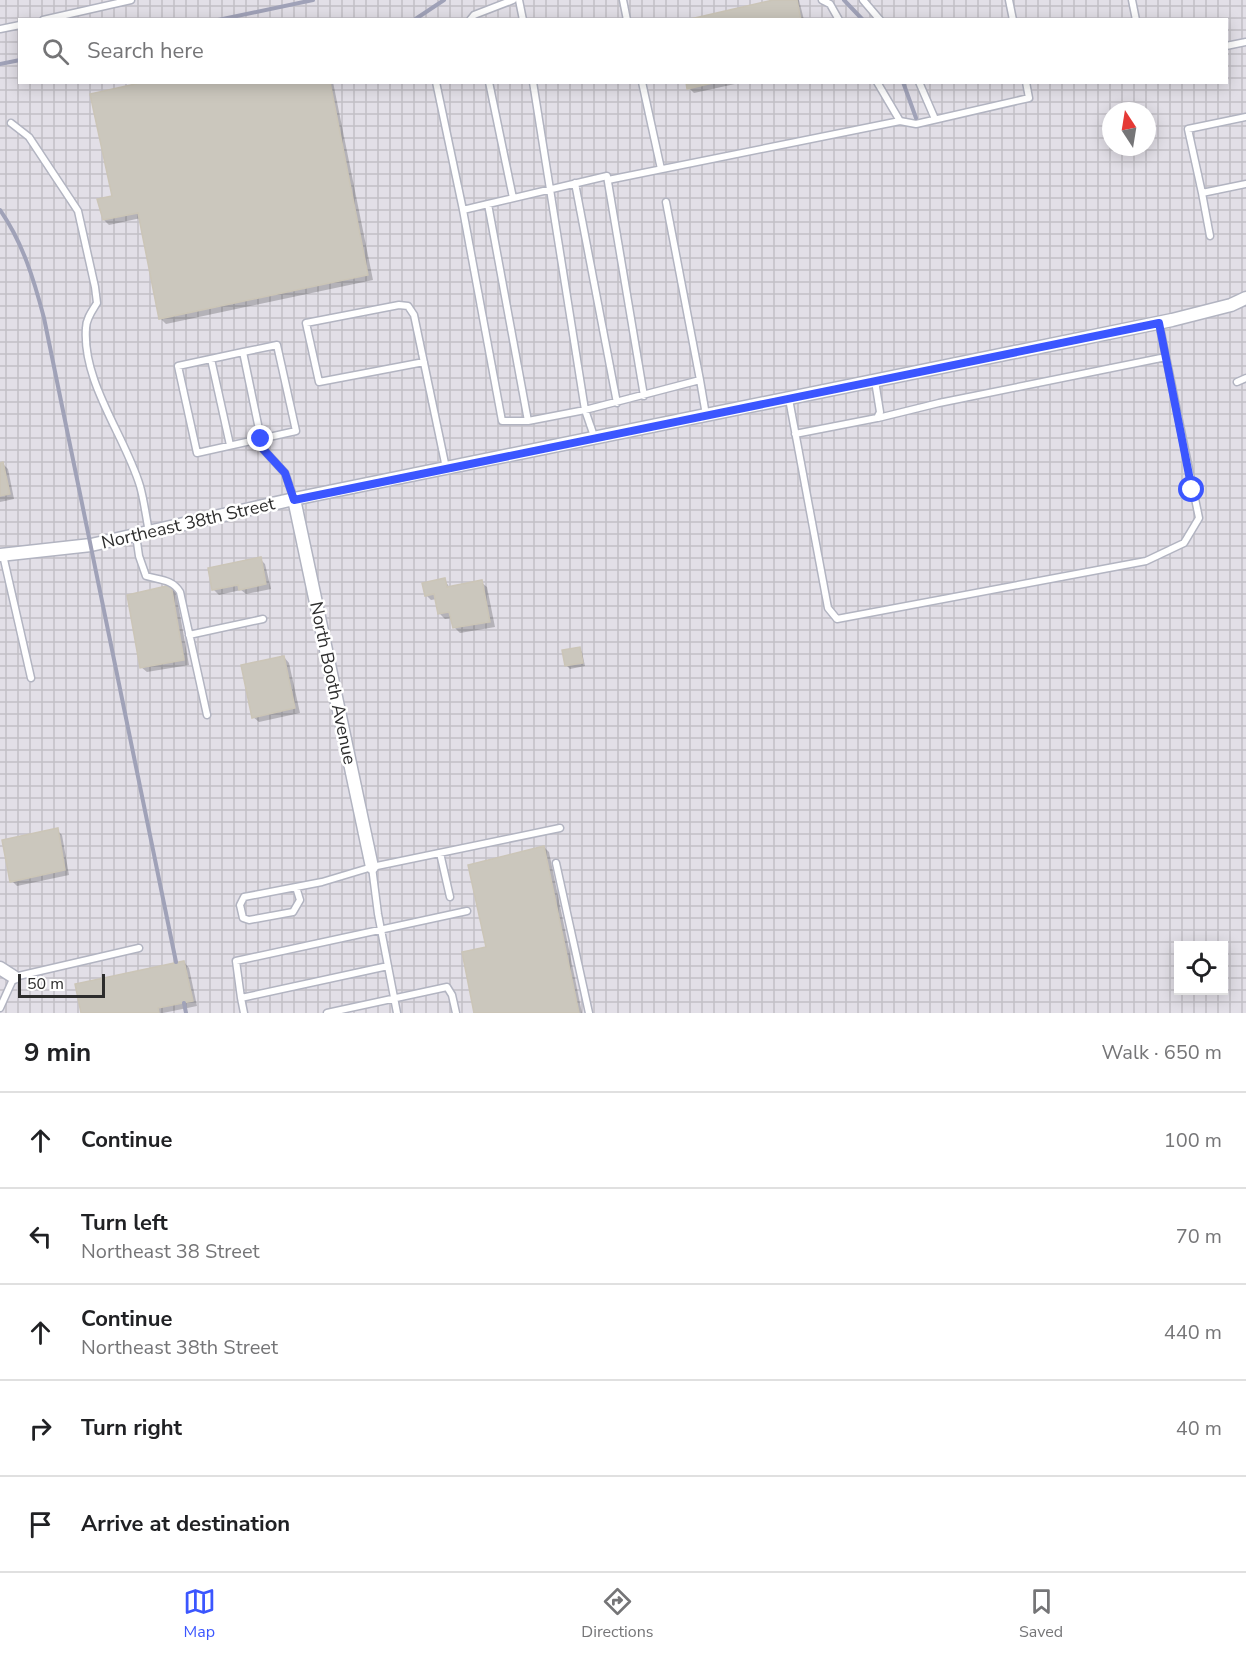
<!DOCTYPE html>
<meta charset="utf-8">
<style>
body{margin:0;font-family:"Nunito Sans",sans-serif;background:#f2f2f2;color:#202124}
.controls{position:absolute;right:18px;bottom:18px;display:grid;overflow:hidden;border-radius:0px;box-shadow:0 3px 15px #0003}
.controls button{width:54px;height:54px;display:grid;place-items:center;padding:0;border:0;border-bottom:2px solid #e0e0e0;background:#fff;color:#202124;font:30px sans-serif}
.compass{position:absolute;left:1102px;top:102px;width:54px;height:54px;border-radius:50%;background:#fff;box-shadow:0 3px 15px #0003;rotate:348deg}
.scale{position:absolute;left:18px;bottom:15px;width:87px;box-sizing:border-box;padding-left:6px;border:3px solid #2d2d2d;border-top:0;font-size:16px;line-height:21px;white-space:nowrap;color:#2d2d2d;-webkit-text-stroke:4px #fff;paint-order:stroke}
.stop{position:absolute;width:18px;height:18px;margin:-14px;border:4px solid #3b56ff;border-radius:50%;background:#fff}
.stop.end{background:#3b56ff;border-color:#fff;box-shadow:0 2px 6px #0008}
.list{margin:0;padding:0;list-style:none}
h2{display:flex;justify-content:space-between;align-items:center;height:78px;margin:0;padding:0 24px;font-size:26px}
h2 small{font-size:20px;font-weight:400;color:#757577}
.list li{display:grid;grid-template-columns:39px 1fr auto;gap:18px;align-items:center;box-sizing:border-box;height:96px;padding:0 24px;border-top:2px solid #e0e0e0}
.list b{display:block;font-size:22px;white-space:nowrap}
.list p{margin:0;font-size:20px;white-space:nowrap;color:#757577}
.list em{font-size:20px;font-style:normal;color:#757577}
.icon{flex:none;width:33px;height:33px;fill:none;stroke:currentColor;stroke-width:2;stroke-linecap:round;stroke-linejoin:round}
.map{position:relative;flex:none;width:1246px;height:1013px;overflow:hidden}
.search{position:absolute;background:#fff;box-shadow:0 3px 15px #0003;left:18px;right:18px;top:18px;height:66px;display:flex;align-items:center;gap:15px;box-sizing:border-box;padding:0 21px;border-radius:0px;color:#757577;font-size:22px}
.sheet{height:558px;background:#fff}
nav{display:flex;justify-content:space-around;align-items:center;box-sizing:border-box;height:84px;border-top:2px solid #e0e0e0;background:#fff;font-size:16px;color:#757577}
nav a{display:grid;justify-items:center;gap:3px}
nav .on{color:#3b56ff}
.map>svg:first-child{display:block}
.industrial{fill:url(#industrial-grid);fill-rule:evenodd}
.shadow{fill:#0003}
.building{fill:#cbc7bd;stroke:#cbc5b7;stroke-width:1.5}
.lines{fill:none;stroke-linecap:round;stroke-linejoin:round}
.lane-casing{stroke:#b2b4c1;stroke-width:9}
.street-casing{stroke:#b2b4c1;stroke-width:15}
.lane{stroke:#fff;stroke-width:6}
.street{stroke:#fff;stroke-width:12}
.rail{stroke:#a0a2b8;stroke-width:4}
.route{stroke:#3b56ff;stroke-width:8}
.labels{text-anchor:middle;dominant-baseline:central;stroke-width:5;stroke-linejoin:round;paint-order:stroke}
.street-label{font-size:18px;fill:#2d2d2d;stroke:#fff}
</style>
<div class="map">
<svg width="1246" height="1013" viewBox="0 0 1246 1013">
<defs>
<pattern id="industrial-grid" width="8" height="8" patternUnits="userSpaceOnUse" patternTransform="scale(1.5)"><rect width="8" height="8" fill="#e2dfe7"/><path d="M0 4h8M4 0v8" fill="none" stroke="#c2c0c6"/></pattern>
</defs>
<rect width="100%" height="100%" fill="#efe9de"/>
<path class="industrial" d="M0,0H1246V1013H0ZM20,20H1226V82H20ZM1111,111H1147V147H1111ZM1178,945H1224V990H1178Z"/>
<path class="shadow" d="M779,0H799L804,20H693Z
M151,82H333L373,280L166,324L160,318L141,218L109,225L104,220L113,197Z
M688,82H744L694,93L689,88Z
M3,464L8,469L14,499L0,502V465Z
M260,559L265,564L271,589L246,594L241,590L219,595L213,589Z
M444,579L450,588L481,582L487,587L495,627L460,633L455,628L452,618L445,619L440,614L437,599L431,600L426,595Z
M171,587L176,592L189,665L147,672L141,667Z
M579,649L582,652L585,666L570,669L566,665Z
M284,657L289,663L300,713L259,722L253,717Z
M57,830L62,835L69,875L17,886L12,881Z
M544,847L549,852L582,1013H476L487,948Z
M184,962L189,968L197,1006L163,1013H82Z"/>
<path class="building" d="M773,0H797L801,20H686Z
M144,82H330L368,275L159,319L138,213L103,220L97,199L112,196L90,94Z
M686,82H717L687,89Z
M3,462L10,494L0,496V463Z
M261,557L266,584L239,590L238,585L212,590L208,568Z
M445,578L447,587L482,580L490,622L453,628L449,612L438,614L434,594L425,596L422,583Z
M171,585L184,660L140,668L127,595Z
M580,647L583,663L565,666L562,650Z
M284,656L295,708L252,718L241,665Z
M58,828L65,870L10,882L2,840Z
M544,846L579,1013H474L462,952L486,947L468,865Z
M184,961L193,1001L158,1008L159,1013H81L75,984Z"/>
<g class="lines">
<g class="lane-casing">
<path id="lane" d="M519,0L523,20
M623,0L627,20
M822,0L830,4L839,20
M863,0L880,20
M1009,0L1013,20
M1132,0L1136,20
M43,20L131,0
M470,20L474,15L513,0
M0,29L20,25
M1226,46L1246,42
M436,82L463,210
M489,82L513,198
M533,82L585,410L528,421L488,204L607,176L644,396
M642,82L661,169
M877,82L900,121
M919,82L935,119
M1246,117L1188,129L1202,193L1246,184
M11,123L29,137L78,211L95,287L97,303C92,311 86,319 86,328C82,382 125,436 140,486C144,500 146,517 149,532
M608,180L900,121L916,124L1029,98L1026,82
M575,183L617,403
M1202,193L1210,236
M666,202L700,380
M488,204L463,210L502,421H528
M243,352L277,345L296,431L197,453L178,366L243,352L261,439L263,449L285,473L294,499
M211,359L230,445
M424,362L319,382L306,323L399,305L408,306L414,315L446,468
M1237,382L1246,378
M789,399L828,608L837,619L1146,561L1184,543L1199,518L1159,323
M878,418L939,403L1166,357
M795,434L877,418L880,412L875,381
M595,439L585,410L700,380L706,415
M136,535L139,556L146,576C159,580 172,579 180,592L207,715
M3,555L31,678
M189,635L263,619
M440,853L450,897
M556,863L589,1013
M372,867L378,914L397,1013
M296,887L300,900L293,912L249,920L243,918L240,905L244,897L322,882L372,867L560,828
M241,998L236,961L467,911
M0,1008L14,977L139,948
M244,1013L241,998L388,966
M327,1013L447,987L452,995L456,1013"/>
</g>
<g class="street-casing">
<path id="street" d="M294,499L372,867
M0,555L91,545L294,499L1172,320L1231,305L1246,298
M0,968L14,977"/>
</g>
<use href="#lane" class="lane"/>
<use href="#street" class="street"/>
<path class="rail" d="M844,0L863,20
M218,20L313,0
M414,20L444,0
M0,64L20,60
M903,82L916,118
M0,210C23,243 34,280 44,318L176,962
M184,1003L186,1013"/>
</g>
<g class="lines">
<path class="route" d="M261,439L263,449L285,473L294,500L1159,323L1192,490"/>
</g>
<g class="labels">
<g class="street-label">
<text transform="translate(188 523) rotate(-13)">Northeast 38th Street</text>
<text transform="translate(333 683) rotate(78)">North Booth Avenue</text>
</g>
</g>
</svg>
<div class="controls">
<button><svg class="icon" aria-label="locate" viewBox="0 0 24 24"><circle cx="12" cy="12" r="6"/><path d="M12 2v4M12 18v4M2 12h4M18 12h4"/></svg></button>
</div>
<svg class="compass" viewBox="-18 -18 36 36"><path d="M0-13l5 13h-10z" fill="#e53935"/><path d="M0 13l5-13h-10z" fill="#757577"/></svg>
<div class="scale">50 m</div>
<div class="stop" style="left:1192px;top:490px"></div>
<div class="stop end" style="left:261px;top:439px"></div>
<div class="search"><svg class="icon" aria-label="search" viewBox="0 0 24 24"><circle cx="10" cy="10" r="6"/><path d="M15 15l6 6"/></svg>Search here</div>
</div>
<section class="sheet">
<h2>9 min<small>Walk · 650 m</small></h2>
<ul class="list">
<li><svg class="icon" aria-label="ahead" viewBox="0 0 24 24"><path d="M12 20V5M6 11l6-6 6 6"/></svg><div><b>Continue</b></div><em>100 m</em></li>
<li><svg class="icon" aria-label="left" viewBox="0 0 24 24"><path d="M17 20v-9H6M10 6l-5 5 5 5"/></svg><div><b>Turn left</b><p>Northeast 38 Street</p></div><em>70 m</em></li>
<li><svg class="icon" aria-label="ahead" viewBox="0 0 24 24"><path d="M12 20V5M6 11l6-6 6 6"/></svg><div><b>Continue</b><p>Northeast 38th Street</p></div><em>440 m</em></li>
<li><svg class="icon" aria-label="right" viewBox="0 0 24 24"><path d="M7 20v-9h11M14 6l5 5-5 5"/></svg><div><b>Turn right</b></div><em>40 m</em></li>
<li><svg class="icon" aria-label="arrive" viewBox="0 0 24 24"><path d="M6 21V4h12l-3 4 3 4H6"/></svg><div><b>Arrive at destination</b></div></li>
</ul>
</section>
<nav>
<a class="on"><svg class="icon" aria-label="map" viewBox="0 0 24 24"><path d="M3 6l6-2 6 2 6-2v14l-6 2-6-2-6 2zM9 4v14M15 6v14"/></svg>Map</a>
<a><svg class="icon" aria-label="directions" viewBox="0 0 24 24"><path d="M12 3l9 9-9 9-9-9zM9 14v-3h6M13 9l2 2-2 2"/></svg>Directions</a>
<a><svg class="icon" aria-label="saved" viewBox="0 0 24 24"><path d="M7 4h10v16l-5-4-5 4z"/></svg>Saved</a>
</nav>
